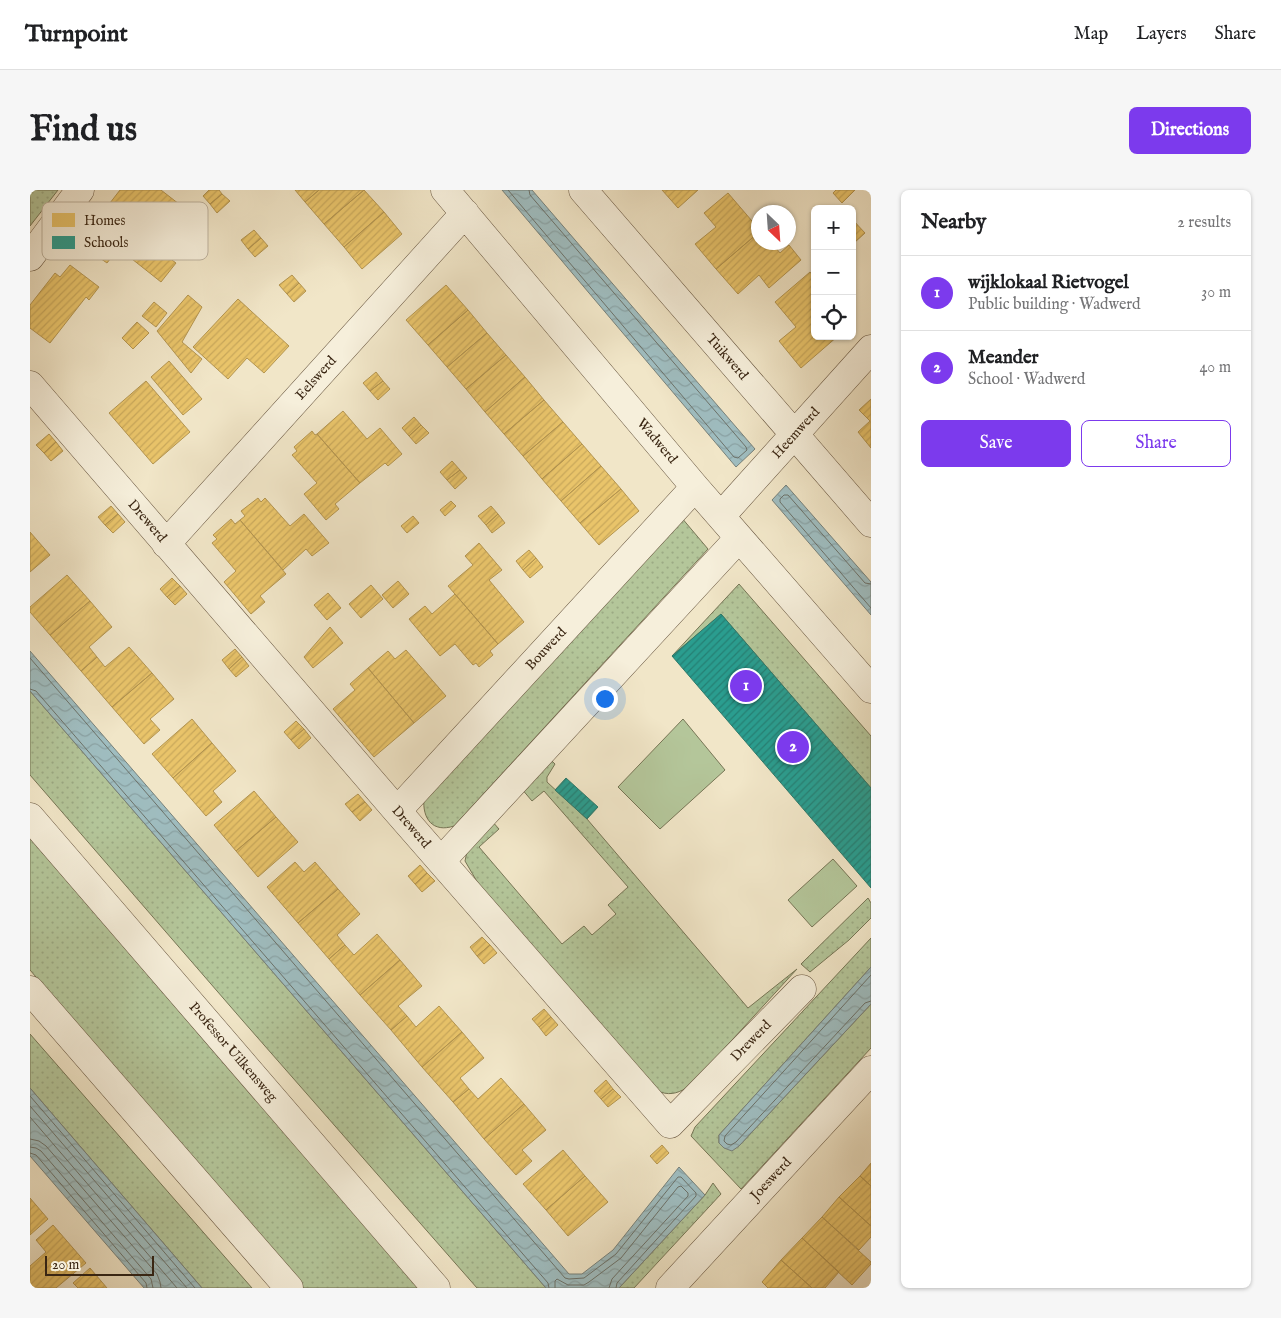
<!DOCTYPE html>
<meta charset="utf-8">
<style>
body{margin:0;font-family:"IM FELL English",serif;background:#f6f6f6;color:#202124}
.controls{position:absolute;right:15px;top:15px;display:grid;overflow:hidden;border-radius:8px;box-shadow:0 1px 4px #0004}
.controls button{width:45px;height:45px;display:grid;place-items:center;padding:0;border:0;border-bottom:1px solid #e0e0e0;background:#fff;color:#202124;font:25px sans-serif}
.compass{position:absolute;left:721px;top:15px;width:45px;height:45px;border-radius:50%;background:#fff;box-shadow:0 1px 4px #0004;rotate:155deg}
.scale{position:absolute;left:15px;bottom:12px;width:109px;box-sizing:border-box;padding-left:5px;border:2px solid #3a2613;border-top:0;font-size:14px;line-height:18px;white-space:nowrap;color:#3a2613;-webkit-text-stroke:4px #f6efdb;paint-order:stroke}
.you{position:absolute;left:574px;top:508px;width:18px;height:18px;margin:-12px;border:4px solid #fff;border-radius:50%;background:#1a73e8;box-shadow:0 0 0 8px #1a73e833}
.badge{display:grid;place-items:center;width:32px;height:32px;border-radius:50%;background:#7c3aed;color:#fff;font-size:16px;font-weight:700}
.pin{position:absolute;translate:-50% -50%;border:2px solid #fff;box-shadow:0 1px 5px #0006}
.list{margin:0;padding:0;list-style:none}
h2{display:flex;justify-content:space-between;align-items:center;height:65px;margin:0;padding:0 20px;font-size:21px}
h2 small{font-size:16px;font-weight:400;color:#757577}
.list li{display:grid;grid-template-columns:32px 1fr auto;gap:15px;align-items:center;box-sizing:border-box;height:75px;padding:0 20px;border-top:1px solid #e0e0e0}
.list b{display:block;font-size:19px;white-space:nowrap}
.list p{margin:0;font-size:16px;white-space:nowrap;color:#757577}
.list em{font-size:16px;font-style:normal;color:#757577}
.actions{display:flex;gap:10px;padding:15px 20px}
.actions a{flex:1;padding:11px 0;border:1px solid #7c3aed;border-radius:8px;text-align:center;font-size:18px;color:#7c3aed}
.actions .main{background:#7c3aed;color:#fff}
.icon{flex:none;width:28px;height:28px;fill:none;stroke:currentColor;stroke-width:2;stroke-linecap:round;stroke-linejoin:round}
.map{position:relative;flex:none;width:841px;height:1098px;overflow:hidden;border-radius:8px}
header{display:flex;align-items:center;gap:30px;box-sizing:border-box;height:70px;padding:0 25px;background:#fff;border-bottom:1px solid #e0e0e0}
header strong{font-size:24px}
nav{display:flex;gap:28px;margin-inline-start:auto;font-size:18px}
.intro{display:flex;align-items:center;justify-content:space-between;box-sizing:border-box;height:120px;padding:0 30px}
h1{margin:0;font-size:35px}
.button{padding:12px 22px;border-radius:8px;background:#7c3aed;color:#fff;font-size:18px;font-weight:700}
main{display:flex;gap:30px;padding:0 30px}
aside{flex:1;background:#fff;border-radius:8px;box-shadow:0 1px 4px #0004}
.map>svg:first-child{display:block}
.grass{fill:url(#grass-dots);stroke:#777656}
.park{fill:#b4c69a;stroke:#777656}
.water{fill:url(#water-waves);stroke:#77817b}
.homes{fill:url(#homes-hatch);stroke:#b49550}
.schools{fill:url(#schools-hatch);stroke:#2f796a}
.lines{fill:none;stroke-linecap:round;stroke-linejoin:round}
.shore{stroke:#6c726a;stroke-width:1}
.minor-casing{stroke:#685640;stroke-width:29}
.minor{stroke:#f6efdb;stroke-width:28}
.labels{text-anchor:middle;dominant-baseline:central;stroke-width:5;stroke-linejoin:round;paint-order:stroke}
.street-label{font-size:14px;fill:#3a2613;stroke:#f6efdb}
.key{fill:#f6efdb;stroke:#beb39f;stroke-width:1}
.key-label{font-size:14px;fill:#3a2613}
</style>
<header>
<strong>Turnpoint</strong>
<nav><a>Map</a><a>Layers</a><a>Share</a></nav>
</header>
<div class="intro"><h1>Find us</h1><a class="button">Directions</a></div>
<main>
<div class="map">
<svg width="841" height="1098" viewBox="0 0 841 1098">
<defs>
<pattern id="grass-dots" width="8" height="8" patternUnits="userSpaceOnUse" patternTransform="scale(1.25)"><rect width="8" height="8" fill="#b4c69a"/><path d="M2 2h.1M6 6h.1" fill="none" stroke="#9caa84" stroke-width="1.8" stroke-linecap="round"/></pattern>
<pattern id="water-waves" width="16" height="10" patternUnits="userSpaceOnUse" patternTransform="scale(1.25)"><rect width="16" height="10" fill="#9fbdc0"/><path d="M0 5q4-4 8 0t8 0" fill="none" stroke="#8aa2a4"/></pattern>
<pattern id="homes-hatch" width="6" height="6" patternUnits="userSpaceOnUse" patternTransform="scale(1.25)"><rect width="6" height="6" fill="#e9c46a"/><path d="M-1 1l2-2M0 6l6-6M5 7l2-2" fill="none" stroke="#c9a85b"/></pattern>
<pattern id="schools-hatch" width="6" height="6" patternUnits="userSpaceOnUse" patternTransform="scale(1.25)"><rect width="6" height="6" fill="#2a9d8f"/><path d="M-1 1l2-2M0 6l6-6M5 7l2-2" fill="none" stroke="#258074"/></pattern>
</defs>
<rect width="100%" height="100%" fill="#f1e6c8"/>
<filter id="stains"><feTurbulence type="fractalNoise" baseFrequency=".004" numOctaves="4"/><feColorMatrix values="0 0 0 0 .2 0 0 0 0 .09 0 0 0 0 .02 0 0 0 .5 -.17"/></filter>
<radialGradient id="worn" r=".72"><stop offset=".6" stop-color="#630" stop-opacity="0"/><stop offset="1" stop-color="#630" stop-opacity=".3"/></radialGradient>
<path class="grass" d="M0,0H28L0,36Z
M651,327L678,359L424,636C403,643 392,629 394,608Z
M709,394L841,546V598L691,424L642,466Z
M0,501L516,1098H447L213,831L0,585Z
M519,568L525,574L517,587V592L557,629L718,818L767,779L660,896C650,902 642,906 630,902L449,695L435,671L438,657L461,630L469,639L449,657L532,754L554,736L562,745L586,724L578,715L598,697L514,601L502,611L491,598Z
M0,648L179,856L391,1098H272L0,780Z
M838,708L841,713V728L819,750L780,782L771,774Z
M841,748V777L689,945V953L709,956L841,814V858L711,999L661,946L665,937Z
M0,844L222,1098H172L0,898Z
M683,993L691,1004L604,1098H589L675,1005Z"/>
<path class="park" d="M653,529L695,580L630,639L588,597Z
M803,669L827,696L782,737L758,710Z"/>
<path class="water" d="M472,0H502L725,259L706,277Z
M756,295L841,392V425L742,310Z
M0,461L539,1084H552L583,1060L649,977L675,1005L589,1098H516L0,501Z
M841,777V814L709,956L702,961L694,958L689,953V945Z
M0,898L172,1098H114L0,966Z"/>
<path class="homes" d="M90,0H131L149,14L137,29L156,44L138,67L146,73L131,92L102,69L104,67L63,35Z
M179,0H189L192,4L180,14L173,6Z
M265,0H289L275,12Z
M289,0H334L294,34L275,12Z
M334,0L354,22L314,57L294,34Z
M632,0H668L648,18Z
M806,0H825L812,13L803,3Z
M698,3L728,38V43L686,79L665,54L686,37L674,23Z
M192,4L200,11L187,23L180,14Z
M354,22L372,44L332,79L314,57Z
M822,29L835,43L824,53L822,51Z
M224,40L231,48L218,59L211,50Z
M728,43V52H741L750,63L759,55L771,70L739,98L729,85L708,104L686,79Z
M231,48L238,56L225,67L218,59Z
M75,56L84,64L77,73L67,66Z
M40,75L69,97L59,110L56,107L20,153L0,138V115L25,83L30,87Z
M780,82L785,88V146H808L771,178L749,151L766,137L745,112Z
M262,85L269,93L257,104L249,95Z
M269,93L276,101L264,112L257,104Z
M416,95L438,120L398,155L376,130Z
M158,105L172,117L152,152L172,169L161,183L127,141Z
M208,109L259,156L234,183L217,168L198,189L163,157Z
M124,112L137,123L126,137L112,126Z
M438,120L457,143L417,177L398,155Z
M107,132L119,143L103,159L92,148Z
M457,143L476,165L436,199L417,177Z
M476,165L495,187L455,222L436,199Z
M139,171L172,209L153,225L121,187Z
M346,182L353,191L340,201L333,193Z
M495,187L514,210L474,244L455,222Z
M116,191L160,242L123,274L79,223Z
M353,191L360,199L348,210L340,201Z
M841,209V258L828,242L840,231L829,220Z
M514,210L533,232L493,266L474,244Z
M313,221L337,249L350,238L372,264L358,276L355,273L330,293L287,244Z
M384,227L391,235L379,246L372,238Z
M533,232L552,254L512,289L493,266Z
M391,235L399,243L386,254L379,246Z
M282,241L285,245L287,244L330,293L305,314L309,319L296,330L274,304L287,293L262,265L267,261L264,257Z
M19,244L26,252L14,263L6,255Z
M26,252L33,261L21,271L14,263Z
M552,254L571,276L531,311L512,289Z
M422,271L430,280L417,290L410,282Z
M571,276L591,299L550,333L531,311Z
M430,280L437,288L425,299L417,290Z
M591,299L609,321L569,355L550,333Z
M228,308L231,312L235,308L260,336L274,324L299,353L282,366L276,359L253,380L210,330L215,326L211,321Z
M421,311L426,316L415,326L410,320Z
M81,316L88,324L75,335L68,327Z
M461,316L468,324L456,335L448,326Z
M88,324L95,332L83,343L75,335Z
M468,324L475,333L462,343L456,335Z
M383,326L389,333L377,343L371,336Z
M201,329L205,334L210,330L256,384L230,406L235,412L221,424L194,392L206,381L182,353L187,349L183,345Z
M0,342L20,365L0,382Z
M449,353L472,380L459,390L494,432L468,454L418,396L443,375L435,366Z
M499,360L506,368L493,380L486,371Z
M506,368L513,377L500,388L493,380Z
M37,385L60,411L20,445L0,422V417Z
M142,388L150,396L137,407L130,399Z
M368,391L379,404L363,418L352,405Z
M341,395L353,409L331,428L319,414Z
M150,396L157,404L145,415L137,407Z
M298,403L311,418L297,430L284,415Z
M425,404L468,454L460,461L463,465L449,477L446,473L443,475L425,454L410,466L379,429L395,416L402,424Z
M60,411L82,437L59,457L67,467L51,481L20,445Z
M300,437L313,453L283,478L274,467Z
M99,457L122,483L82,517L51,481L67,467L75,477Z
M205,459L212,467L199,479L192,470Z
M376,460L416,506L384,533L338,478L358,461L365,469Z
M212,467L219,476L206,487L199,479Z
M338,478L384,533L344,567L303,519L325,500L320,494Z
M122,483L144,509L120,529L130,540L114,554L82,517Z
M162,529L182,553L143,588L122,564Z
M266,531L274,539L261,550L254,542Z
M274,539L281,548L269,559L261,550Z
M182,553L206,581L183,601L192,612L176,626L143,588Z
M224,601L246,627L206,661L184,635Z
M328,604L335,612L322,622L315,614Z
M335,612L342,620L330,631L322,622Z
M246,627L268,652L228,687L206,661Z
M265,672L274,682L285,672L308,699L268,733L237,697Z
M390,675L397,683L385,694L378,686Z
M397,683L405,691L392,702L385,694Z
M308,699L330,724L307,745L315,755L299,769L268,733Z
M347,744L370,770L330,805L299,769L315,755L324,765Z
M452,747L460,755L447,766L440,757Z
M460,755L467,763L454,774L447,766Z
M370,770L392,796L368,816L377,826L361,840L330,805Z
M409,816L432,842L392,877L361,840L377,826L386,837Z
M514,819L521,827L509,837L502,829Z
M521,827L528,835L516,846L509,837Z
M432,842L454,868L430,888L439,899L423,912L392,877Z
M471,888L494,914L454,949L423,912L439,899L448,909Z
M576,890L583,899L571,909L564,901Z
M583,899L591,907L578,917L571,909Z
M494,914L516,940L492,960L502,971L486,985L454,949Z
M632,955L639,963L627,974L620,966Z
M533,960L555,986L516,1020L493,994Z
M841,973V996L830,986Z
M555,986L578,1012L538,1046L516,1020Z
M830,986L841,996V1036L809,1007Z
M809,1007L841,1036V1047L829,1060L792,1027Z
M0,1008L18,1029L0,1045Z
M792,1027L841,1072V1074L822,1095L772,1048Z
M23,1035L56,1073L26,1098H0V1076L16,1062L6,1050Z
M772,1048L809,1082L795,1098H782L751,1070Z
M751,1070L782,1098H738L732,1092Z
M60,1078L77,1098H48L43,1093Z"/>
<path class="schools" d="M691,424L841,598V698L642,466Z
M536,588L568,617L557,629L525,600Z"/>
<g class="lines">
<path class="shore" d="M478,0L704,267L708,268L717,260L716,257L500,5L499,0
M841,394L835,393L758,305H754L750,309V312L841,418
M0,468L535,1088L539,1089L554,1088L586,1064L648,987H651L666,1003V1006L587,1093L586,1098
M0,499L6,501L518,1093L519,1098
M841,785L695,946L694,951L697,954L701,955L706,952L835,813L841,811
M0,906L165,1098
M0,916L157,1098
M0,927L147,1098
M0,949L9,951L16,956L127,1084L130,1092L131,1098
M0,957L6,958L11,961L121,1089L123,1098
M0,963L6,965L116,1093L117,1098
M525,1098V1091L527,1089L538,1095H554L559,1092L591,1068L648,997L651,996L658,1003V1006L582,1089L579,1098"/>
<g class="minor-casing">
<path id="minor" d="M415,0L665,297L841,499
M553,0L841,333
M0,67L50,0
M0,195L367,621L640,934L772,799
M691,326L841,159
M136,354L435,23
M367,621L665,297
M0,627L406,1098
M411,671L709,348
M0,800L259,1098
M640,1098L841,880"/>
</g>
<use href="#minor" class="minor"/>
</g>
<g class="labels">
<g class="street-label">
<text transform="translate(697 167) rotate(49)">Tuikwerd</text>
<text transform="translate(286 188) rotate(-48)">Eelswerd</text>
<text transform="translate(766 243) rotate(-48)">Heemwerd</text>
<text transform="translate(627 251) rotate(50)">Wadwerd</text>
<text transform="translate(117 331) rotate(49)">Drewerd</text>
<text transform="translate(516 459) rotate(-47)">Bouwerd</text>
<text transform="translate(381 637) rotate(49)">Drewerd</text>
<text transform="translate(721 851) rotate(-46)">Drewerd</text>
<text transform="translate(203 862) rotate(49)">Professor Uilkensweg</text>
<text transform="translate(741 989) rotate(-47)">Joeswerd</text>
</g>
</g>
<rect x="12" y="12" width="166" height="58" rx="8" class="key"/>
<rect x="22" y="23" width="23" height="14" fill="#e9c46a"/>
<rect x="22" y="46" width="23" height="13" fill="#2a9d8f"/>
<g class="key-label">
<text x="54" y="35">Homes</text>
<text x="54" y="57">Schools</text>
</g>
<rect width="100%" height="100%" filter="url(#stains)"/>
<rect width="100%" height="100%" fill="url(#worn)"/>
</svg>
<div class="controls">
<button>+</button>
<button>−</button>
<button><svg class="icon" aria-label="locate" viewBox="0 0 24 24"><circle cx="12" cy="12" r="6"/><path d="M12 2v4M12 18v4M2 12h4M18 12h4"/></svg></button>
</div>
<svg class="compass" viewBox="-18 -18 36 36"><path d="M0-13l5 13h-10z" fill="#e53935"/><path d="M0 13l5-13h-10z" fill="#757577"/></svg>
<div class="scale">20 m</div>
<div class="you"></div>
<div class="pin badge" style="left:716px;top:496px">1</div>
<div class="pin badge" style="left:763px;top:557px">2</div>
</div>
<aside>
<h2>Nearby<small>2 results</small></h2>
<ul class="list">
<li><span class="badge">1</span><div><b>wijklokaal Rietvogel</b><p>Public building · Wadwerd</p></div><em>30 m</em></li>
<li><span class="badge">2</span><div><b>Meander</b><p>School · Wadwerd</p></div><em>40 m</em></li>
</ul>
<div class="actions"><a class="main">Save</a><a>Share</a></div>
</aside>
</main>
